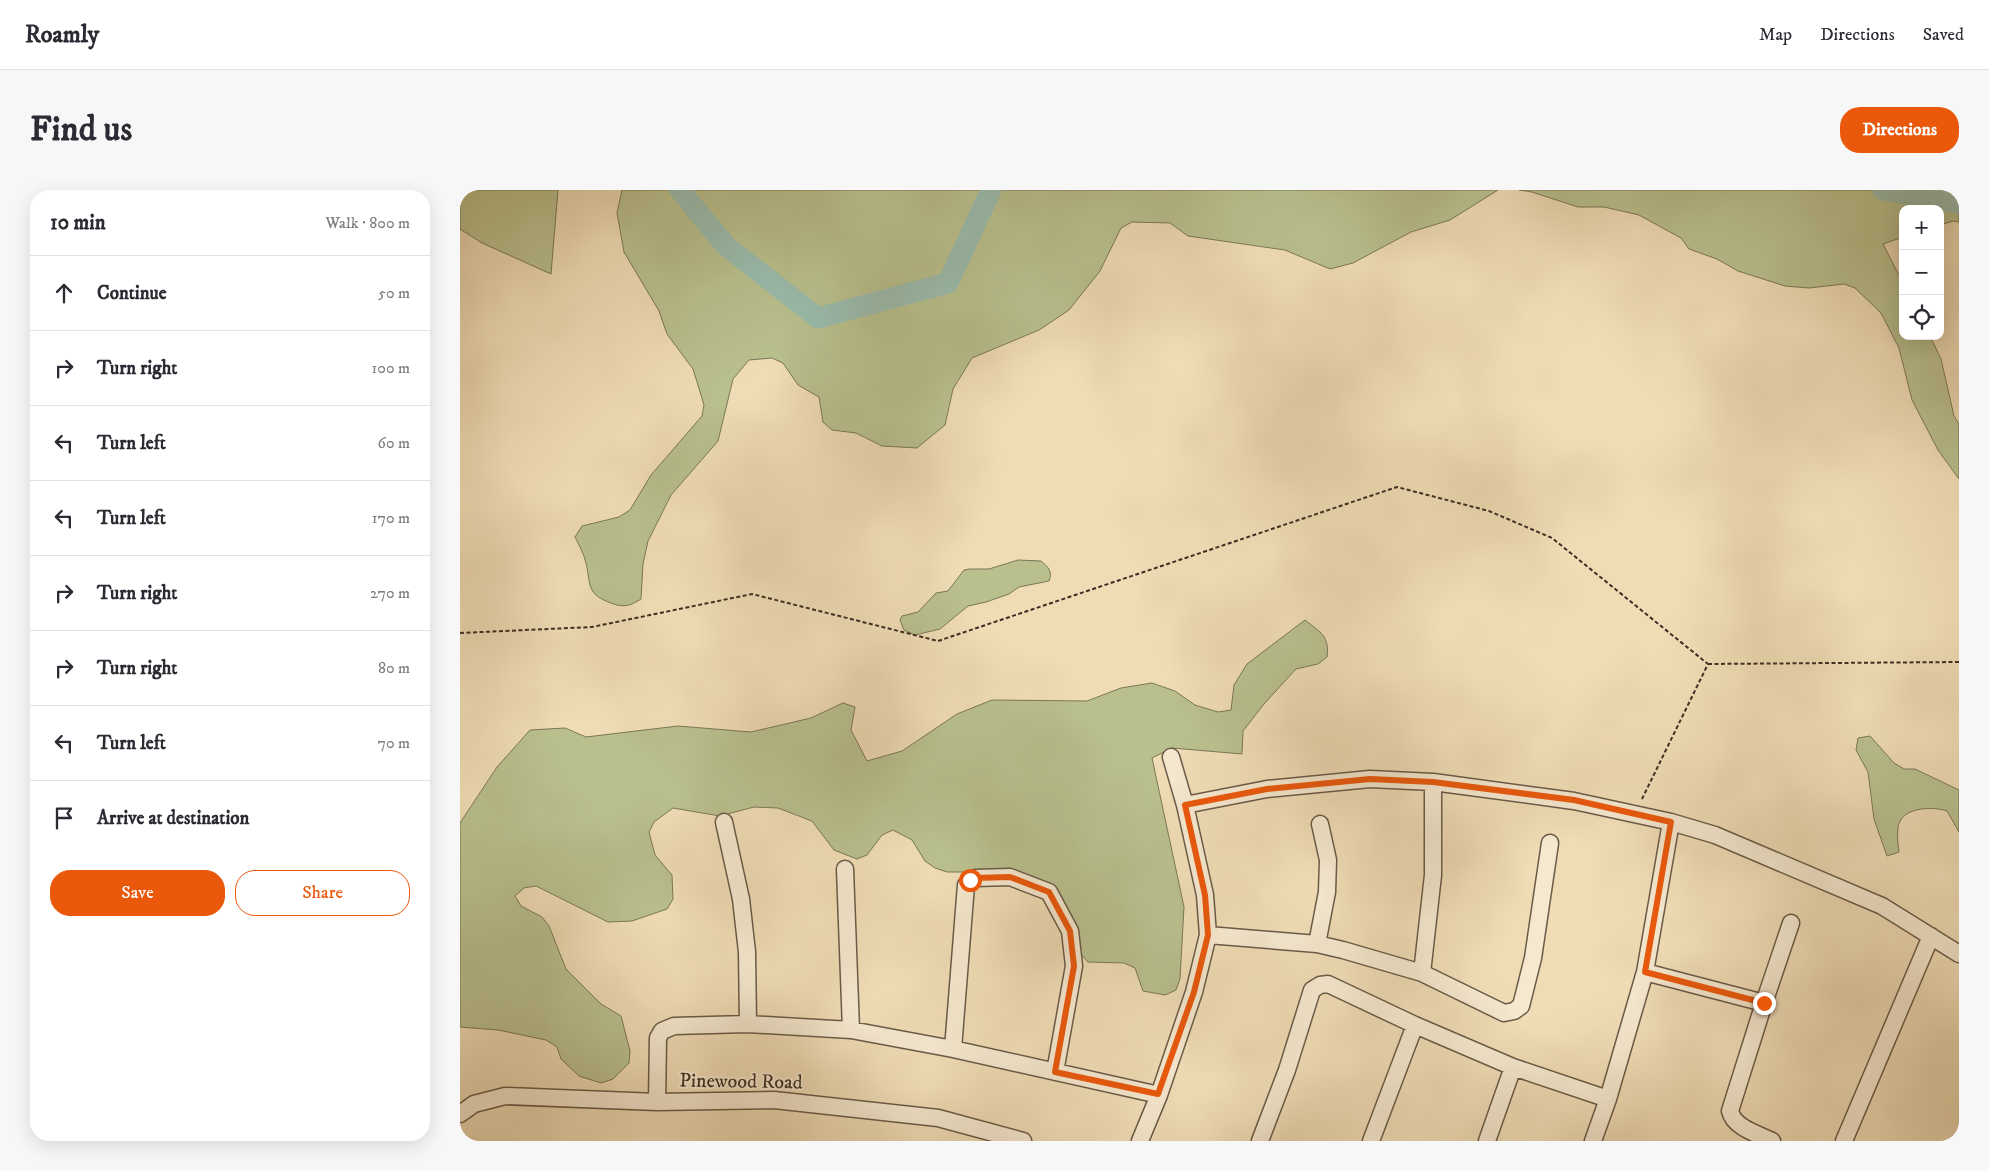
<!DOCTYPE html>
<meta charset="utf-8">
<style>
body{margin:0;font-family:"IM FELL DW Pica",serif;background:#f7f7f7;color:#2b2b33}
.controls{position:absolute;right:15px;top:15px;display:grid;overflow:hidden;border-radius:10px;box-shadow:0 5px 20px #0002}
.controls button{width:45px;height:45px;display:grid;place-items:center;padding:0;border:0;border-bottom:1px solid #e1e1e2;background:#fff;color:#2b2b33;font:25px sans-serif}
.stop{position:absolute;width:15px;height:15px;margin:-11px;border:4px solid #ea580c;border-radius:50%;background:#fff}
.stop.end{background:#ea580c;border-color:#fff;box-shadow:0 1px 5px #0008}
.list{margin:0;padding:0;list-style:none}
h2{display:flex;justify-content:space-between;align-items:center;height:65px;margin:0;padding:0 20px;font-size:21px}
h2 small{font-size:16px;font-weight:400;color:#7c7c81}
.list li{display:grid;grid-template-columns:32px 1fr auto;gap:15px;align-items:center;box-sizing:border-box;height:75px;padding:0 20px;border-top:1px solid #e1e1e2}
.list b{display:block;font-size:19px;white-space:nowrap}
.list em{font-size:16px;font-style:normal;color:#7c7c81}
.actions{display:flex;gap:10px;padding:15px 20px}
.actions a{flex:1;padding:11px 0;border:1px solid #ea580c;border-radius:20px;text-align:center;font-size:18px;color:#ea580c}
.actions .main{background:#ea580c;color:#fff}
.icon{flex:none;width:28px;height:28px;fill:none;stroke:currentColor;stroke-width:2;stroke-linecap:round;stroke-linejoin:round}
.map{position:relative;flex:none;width:1499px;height:951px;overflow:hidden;border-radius:20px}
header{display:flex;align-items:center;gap:30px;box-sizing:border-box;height:70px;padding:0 25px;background:#fff;border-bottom:1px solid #e1e1e2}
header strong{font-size:24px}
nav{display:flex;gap:28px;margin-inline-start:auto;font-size:18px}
.intro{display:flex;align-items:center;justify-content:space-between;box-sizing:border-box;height:120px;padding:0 30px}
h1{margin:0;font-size:35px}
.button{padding:12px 22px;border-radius:20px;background:#ea580c;color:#fff;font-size:18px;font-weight:700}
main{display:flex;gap:30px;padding:0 30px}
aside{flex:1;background:#fff;border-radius:20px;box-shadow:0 5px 20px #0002}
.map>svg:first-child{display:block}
.green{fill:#b9c08e;stroke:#7b7758}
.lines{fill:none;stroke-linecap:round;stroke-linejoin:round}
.river{stroke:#9abcad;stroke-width:21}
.minor-casing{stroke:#6a5a48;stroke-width:19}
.path{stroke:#3d2e23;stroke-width:2;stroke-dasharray:4 2.5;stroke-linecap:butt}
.minor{stroke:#f5e8cf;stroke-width:16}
.route{stroke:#ea580c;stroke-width:6}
.labels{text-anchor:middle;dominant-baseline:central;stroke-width:4;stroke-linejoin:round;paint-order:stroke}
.street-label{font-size:20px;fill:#3d2e23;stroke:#f5e8cf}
</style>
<header>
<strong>Roamly</strong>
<nav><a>Map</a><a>Directions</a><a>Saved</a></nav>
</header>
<div class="intro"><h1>Find us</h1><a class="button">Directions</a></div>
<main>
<aside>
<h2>10 min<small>Walk · 800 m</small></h2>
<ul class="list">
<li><svg class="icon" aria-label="ahead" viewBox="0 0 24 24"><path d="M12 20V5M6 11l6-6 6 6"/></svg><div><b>Continue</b></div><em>50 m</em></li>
<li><svg class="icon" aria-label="right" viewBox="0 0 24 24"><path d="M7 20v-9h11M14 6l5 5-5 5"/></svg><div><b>Turn right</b></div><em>100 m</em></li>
<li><svg class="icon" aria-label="left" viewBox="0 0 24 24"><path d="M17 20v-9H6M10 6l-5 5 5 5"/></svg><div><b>Turn left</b></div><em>60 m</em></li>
<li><svg class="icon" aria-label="left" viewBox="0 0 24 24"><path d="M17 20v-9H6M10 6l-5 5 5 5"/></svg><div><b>Turn left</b></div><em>170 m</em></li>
<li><svg class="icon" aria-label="right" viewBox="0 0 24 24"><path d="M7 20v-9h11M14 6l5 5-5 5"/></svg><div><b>Turn right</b></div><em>270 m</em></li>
<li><svg class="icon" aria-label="right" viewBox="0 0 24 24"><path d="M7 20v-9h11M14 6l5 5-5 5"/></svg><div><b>Turn right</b></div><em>80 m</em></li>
<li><svg class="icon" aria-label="left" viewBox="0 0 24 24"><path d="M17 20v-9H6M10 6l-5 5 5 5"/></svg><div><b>Turn left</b></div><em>70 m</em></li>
<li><svg class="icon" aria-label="arrive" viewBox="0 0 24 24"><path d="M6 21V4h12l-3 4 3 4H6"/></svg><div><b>Arrive at destination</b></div></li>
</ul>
<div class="actions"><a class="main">Save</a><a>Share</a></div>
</aside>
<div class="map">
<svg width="1499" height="951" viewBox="0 0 1499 951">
<rect width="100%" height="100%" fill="#efdcb5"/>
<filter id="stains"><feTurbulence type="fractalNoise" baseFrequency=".004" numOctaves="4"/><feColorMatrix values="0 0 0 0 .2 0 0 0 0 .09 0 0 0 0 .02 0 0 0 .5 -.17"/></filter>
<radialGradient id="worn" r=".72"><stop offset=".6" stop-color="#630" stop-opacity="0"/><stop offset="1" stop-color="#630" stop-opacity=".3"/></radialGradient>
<path class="green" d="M0,0H98L91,84L22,53L0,39Z
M162,0H1038L990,30L951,42L893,73L870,79L825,60L728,46L710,33L672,32L661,38L640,81L609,120L579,140L512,168L493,199L485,235L457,258L422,256L396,243L372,240L363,232L359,207L338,195L323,173L312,168L289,170L273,189L258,251L211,305L188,351L183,374L181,409C170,416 163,418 151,413C126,404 131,395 126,373C124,364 119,355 115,347L122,336L159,327L170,320L191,285L242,226L244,215L233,179L207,144L199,121L164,62L157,23Z
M1059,0H1499V32L1493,31L1480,35V19H1443V47L1423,54L1443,93V146H1470L1481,169L1494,226L1499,234V289L1478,260L1452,210L1439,158L1421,123L1395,98L1384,94L1349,98L1325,96L1278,81L1257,69L1229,59L1221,48L1179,25L1144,17H1118L1072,2Z
M558,370L581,371C588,377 593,381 589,391L559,397L549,404L526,412L508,416L480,439L455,445L444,440L440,430L442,426L458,422L476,403L488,401L504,380L510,379H529Z
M845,430C860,442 870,446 867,467L858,474L836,479L804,514L783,541L782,564L712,558L692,568L724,717L720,789L716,800L705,805L683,801L675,778L664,773L628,772L614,757L603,722L548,682H487L475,678L465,671L452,650L433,640L422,645L407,665L397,669L374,660L352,631L318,618L294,617L260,626L213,618L194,632L189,642L195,665L212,685L213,709L207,719L172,731L148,732L76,696L64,698L55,706L61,716L82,727L89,736L106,779L141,814L161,826L170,861L169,873L153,889L141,893L119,886L101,869L97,857L86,850L38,840L0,837V633L37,577L70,540L105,538L126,547L218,536L291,542L351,528L383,513L395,517L391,540L407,571L442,561L497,524L532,510L627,511L661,498L692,493L715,501L735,515L758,522L771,520L774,495L787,474Z
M1410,546L1434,573L1444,579H1455L1499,600V642L1487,621C1472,616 1440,617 1438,638C1437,646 1438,654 1439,662L1427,666L1414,629L1408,582L1396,560L1398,548Z"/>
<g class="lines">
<path class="river" d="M220,0L266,56L358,128L488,93L531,0
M1423,0L1499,13"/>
<g class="minor-casing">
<path id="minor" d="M725,615L807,599L910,589L973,592L1114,611L1211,632L1255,645L1422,716L1499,764
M264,632L281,709L287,762L288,834
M385,679L391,840
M748,745L857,754L883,760L962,783L1044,823L1054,821L1061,816L1073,768L1090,653
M857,754L867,702L868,670L860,634
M1185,782L1304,813
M962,783L973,685V592
M493,859L506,695L515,688L550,687L589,702L610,741L614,776L595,882
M197,912L198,848L202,841L214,836L288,834L391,840L493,859L699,905
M0,924L14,914L45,906L197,912L314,910L478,928L563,951
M680,951L699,905L734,802L748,745L745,705L725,615L711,567
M800,951L827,880L852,800L860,795L868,794L955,835L1053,877L1148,909
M911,951L955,835
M1027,951L1053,877
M1133,951L1148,909L1185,782L1211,632
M1312,951C1298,944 1274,938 1270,921L1304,813L1331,733
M1384,951L1471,746"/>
</g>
<path class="path" d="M0,443L132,437L292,404L478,451L937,297L1029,321L1092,348L1248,474L1181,611
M1248,474L1499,472"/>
<use href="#minor" class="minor"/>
</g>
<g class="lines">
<path class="route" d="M510,690L515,688L550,687L589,702L610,741L614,776L595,882L698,904L734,802L748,745L745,705L725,615L807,599L910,589L973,592L1114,610L1211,632L1185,782L1304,813"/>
</g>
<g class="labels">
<g class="street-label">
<text transform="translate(281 892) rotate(1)">Pinewood Road</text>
</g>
</g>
<rect width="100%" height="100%" filter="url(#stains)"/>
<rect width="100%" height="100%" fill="url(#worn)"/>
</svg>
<div class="controls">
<button>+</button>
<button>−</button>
<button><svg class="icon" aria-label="locate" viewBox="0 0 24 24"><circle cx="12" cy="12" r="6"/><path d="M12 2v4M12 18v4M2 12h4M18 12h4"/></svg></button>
</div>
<div class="stop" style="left:510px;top:690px"></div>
<div class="stop end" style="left:1304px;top:813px"></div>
</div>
</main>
